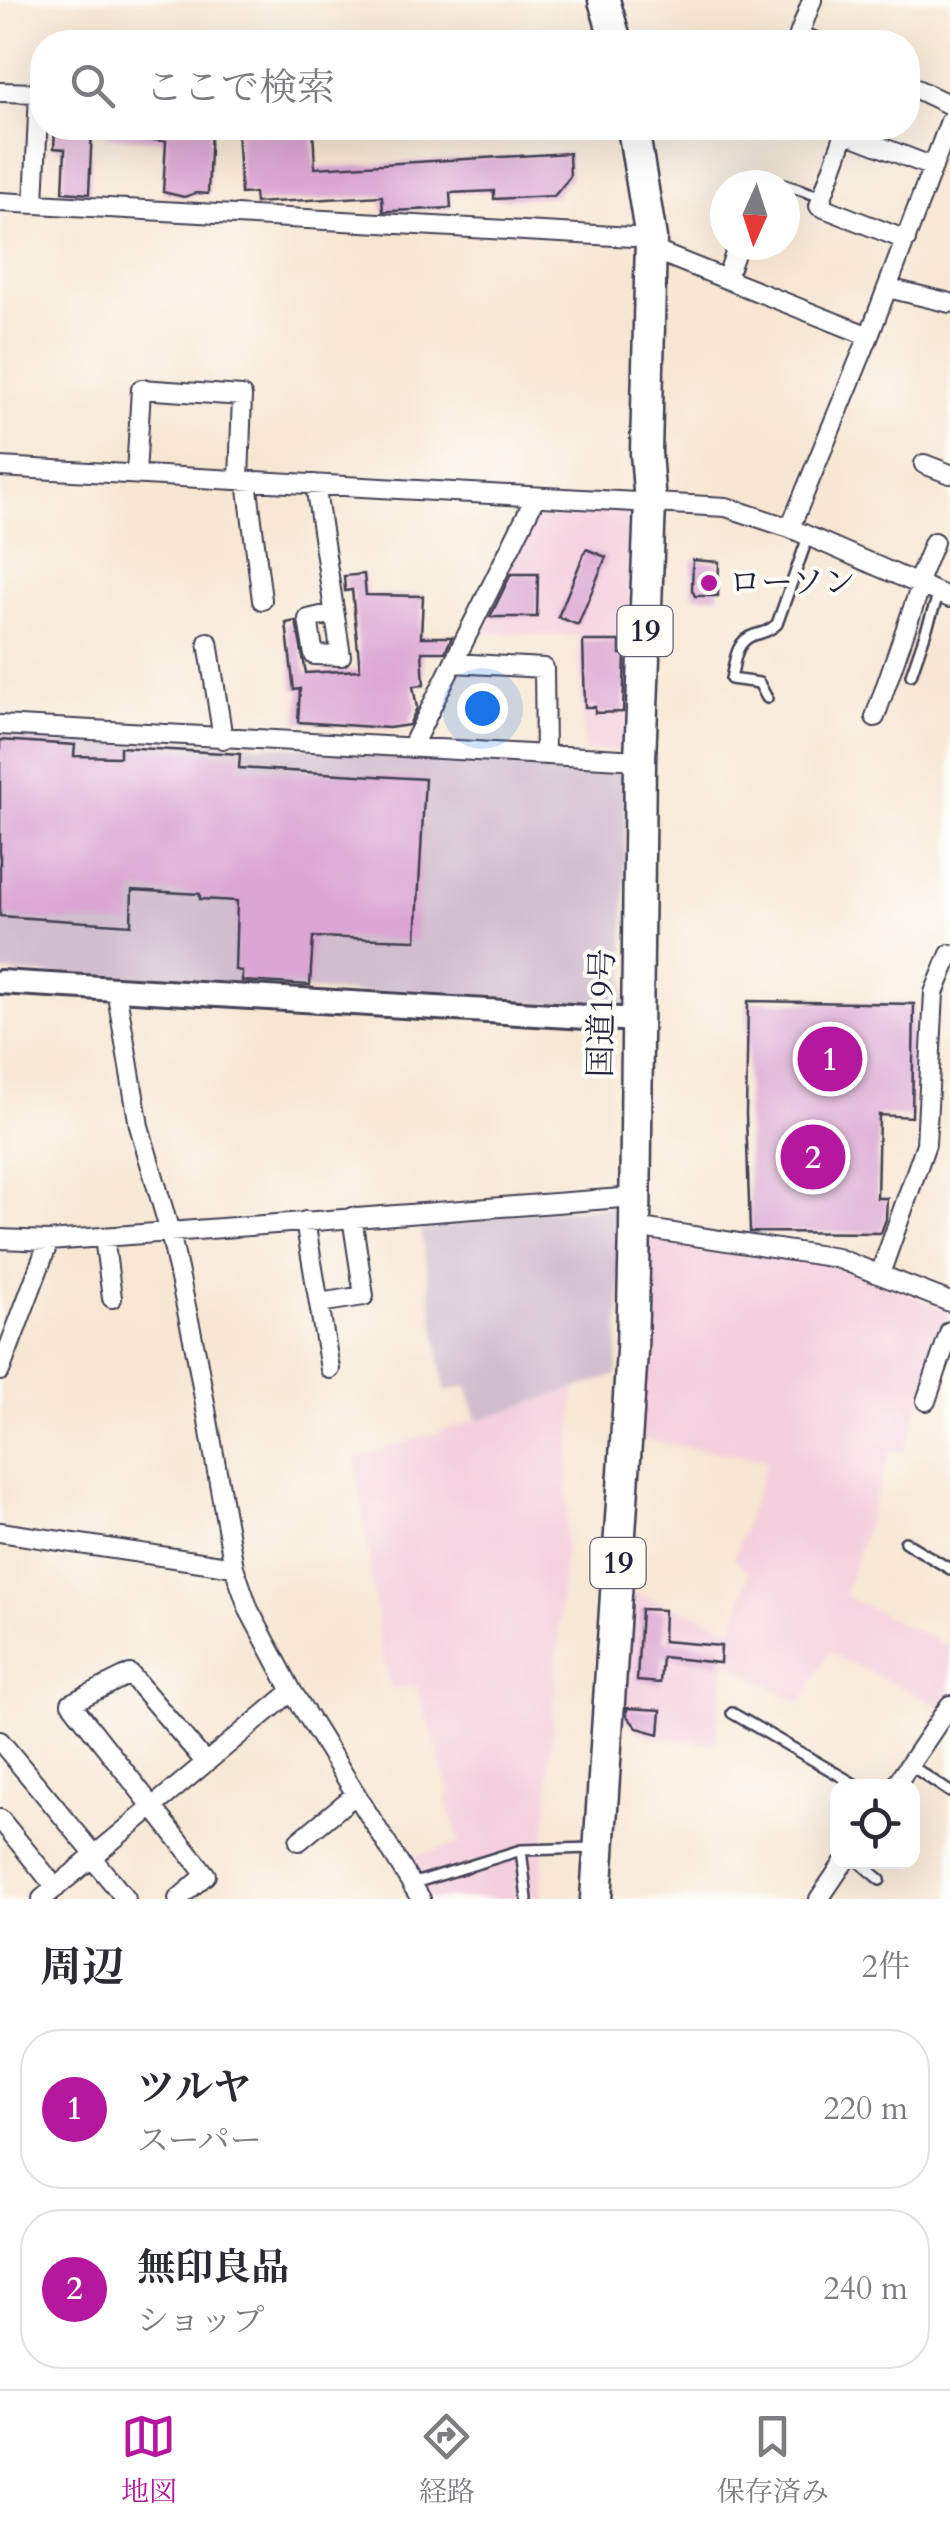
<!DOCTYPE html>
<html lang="ja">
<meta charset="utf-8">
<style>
body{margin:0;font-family:Cardo,"Noto Serif JP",serif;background:#f7f7f7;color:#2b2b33}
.controls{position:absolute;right:30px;bottom:30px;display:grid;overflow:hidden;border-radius:20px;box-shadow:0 10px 40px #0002}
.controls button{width:90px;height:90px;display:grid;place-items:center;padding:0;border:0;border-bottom:2px solid #e1e1e2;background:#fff;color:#2b2b33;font:50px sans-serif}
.compass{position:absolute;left:710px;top:170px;width:90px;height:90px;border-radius:50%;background:#fff;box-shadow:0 10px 40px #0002;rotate:183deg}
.you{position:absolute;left:482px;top:708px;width:35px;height:35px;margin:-25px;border:8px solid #fff;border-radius:50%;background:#1a73e8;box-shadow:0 0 0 15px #1a73e833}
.badge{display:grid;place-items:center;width:65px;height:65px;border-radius:50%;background:#b5179e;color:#fff;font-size:32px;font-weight:700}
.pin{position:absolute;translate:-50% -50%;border:5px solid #fff;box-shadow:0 2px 10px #0006}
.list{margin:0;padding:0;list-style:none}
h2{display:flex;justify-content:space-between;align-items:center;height:130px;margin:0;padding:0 40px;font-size:42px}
h2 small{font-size:32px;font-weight:400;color:#7c7c81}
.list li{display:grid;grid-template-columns:65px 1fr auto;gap:30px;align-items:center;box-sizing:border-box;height:160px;margin:0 20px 20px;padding:0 20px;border:2px solid #e1e1e2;border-radius:40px}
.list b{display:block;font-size:38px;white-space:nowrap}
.list p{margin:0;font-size:32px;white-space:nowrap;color:#7c7c81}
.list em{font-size:32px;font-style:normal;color:#7c7c81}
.icon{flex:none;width:55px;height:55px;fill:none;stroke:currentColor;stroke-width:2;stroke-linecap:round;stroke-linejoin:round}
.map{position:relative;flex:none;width:950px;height:1899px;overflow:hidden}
.search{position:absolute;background:#fff;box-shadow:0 10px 40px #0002;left:30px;right:30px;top:30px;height:110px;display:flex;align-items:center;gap:25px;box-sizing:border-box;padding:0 35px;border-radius:40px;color:#7c7c81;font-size:38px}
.sheet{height:490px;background:#fff}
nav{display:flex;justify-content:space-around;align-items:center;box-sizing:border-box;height:140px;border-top:2px solid #e1e1e2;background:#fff;font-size:28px;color:#7c7c81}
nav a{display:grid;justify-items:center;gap:5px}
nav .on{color:#b5179e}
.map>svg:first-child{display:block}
.built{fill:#f4cfde}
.industrial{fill:#d0bdce}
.building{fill:#dba6d3}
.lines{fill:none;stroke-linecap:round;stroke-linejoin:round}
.service-casing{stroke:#423f52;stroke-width:14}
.minor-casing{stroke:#423f52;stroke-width:22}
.tertiary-casing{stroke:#423f52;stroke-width:28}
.trunk-casing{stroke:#423f52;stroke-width:35}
.service{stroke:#fff;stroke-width:9}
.minor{stroke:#fff;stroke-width:18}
.tertiary{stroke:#fff;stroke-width:22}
.trunk{stroke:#fff;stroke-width:30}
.poi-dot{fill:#b5179e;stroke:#fdfcf7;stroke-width:4}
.labels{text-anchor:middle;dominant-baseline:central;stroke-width:8;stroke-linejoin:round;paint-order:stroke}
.shield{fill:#fdfcf7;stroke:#646373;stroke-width:2.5}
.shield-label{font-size:30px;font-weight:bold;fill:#22223b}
.poi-label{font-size:32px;fill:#22223b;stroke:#fdfcf7;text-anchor:start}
.street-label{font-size:32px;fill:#22223b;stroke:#fdfcf7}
</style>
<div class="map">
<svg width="950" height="1899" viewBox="0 0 950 1899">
<rect width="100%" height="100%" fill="#fdfcf7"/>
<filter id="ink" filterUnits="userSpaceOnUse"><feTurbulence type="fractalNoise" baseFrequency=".01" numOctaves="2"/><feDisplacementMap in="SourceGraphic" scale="20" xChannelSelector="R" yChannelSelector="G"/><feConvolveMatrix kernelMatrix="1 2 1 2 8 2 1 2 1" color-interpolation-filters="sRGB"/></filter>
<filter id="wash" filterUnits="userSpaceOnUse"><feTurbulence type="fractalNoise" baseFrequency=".0048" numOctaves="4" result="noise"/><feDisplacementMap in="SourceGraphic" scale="40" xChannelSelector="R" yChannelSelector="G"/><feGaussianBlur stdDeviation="2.25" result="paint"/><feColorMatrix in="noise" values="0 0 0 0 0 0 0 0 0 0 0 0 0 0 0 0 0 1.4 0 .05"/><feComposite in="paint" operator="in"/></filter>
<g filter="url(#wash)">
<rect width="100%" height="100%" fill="#f7e6d2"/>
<path class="built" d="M540,503L632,508L628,751H584L578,636L474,632Z
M655,1238L825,1261L950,1310L904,1452L891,1449L844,1596L950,1647V1692L941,1707L829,1652L801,1704L726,1661L715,1743L654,1738L638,1732L631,1723L618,1720L628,1591L734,1628L749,1572L734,1558L767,1460L640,1439L649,1240Z
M575,1389L541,1899H429L404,1859L460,1843L446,1797L451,1793L416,1685L391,1690L380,1643L356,1458Z"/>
<path class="industrial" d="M0,729L626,767L624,1003L618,1008L0,972Z
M618,1206L623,1211L617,1375L477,1420L467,1386L445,1391L419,1219Z"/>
<g id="blocks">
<path class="building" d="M55,128H92L89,194L63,192L65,149L54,148Z
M107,128H211L208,194L196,193L184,197L163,192L166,141L106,137Z
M313,128L315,168L569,153L570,177L554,196L494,199V191L450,193L451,208L393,211H383L382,196L255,203L254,193L241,194L237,130Z
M586,549L606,557L578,625L558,617Z
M693,560L719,562L718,596H695L692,590Z
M364,574L366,595L423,596L421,637H452L445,652H422L424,685L413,686L417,708L409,725L389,728L298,722L300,689L294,690L286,623L296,621L306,673L360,670L352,590L345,591L344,576Z
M511,574H538L537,617H490Z
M583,641H620V654H625L623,712L595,713V707H585Z
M0,740L75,745L74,756L120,757V747L240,754L239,768L425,779L416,940L313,937L310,985L242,981V971L235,970L237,901L200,899V894L132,890L131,925L0,916Z
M748,1001L914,1004L912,1117L879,1115L877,1198H887L886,1219L881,1233L750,1232L746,1114Z
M641,1609L664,1610L663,1641L721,1646L720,1663L662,1657L660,1683L637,1681Z
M627,1708L661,1710L659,1734L637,1728L627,1716Z"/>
</g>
</g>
<g filter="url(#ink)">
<use href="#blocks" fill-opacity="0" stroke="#423f52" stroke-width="2.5"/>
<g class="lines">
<g class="service-casing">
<path id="service" d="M783,184L822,197
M911,675L939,593
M767,698L759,683L731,679C735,662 735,641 754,635C764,632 769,631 777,624L808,537
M905,1542L950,1569
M732,1713L858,1786
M910,1765L950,1792
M859,1862L880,1880
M411,1884L521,1850
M527,1899L521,1850L594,1848"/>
</g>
<g class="minor-casing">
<path id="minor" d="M812,0L799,35L816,42
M908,85L950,105
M0,92L39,93L34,203
M0,202L651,238
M906,240L819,206L845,133L933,167
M650,252L663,254L869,336
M726,279L738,245
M888,288L950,303
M924,464L950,474
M0,467L726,507L790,528L950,598
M136,474L141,389L242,396L239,480
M247,481L262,600
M315,484L341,656L314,655L308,619L334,613
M790,528L869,336L950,121
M917,584L934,542
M208,642L223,739
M453,663L544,668L545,755
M875,717L921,585
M0,725L640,760
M411,748L535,498
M116,989L139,1126L170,1232L196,1353L234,1567L249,1610L292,1691L421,1899
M305,1221L330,1369
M635,1227L837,1258L950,1302
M104,1237L112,1298
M0,1239L49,1241L635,1197
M880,1274L926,1144L934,993L950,954
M319,1303L364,1296L352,1217
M0,1371L49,1241
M926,1401L950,1331
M0,1532L234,1567
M0,1741L95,1855
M895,1786L950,1705
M0,1819L56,1888
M299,1841L356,1794
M92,1858L126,1899
M42,1899L292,1691
M178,1899L206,1875L71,1703L130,1674L206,1763
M819,1899L844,1862"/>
</g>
<g class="tertiary-casing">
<path id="tertiary" d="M0,982L637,1020"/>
</g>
<g class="trunk-casing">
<path id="trunk" d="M604,0L616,42
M596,1899L632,1351L635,1227L640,760L650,503L646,453L651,238L633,128"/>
</g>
<use href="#service" class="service"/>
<use href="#minor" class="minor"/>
<use href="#tertiary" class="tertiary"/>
<use href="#trunk" class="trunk"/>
</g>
</g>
<circle class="poi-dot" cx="709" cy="583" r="10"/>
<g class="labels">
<g class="shield">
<rect x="617.5" y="606" width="55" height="50" rx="8"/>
<rect x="590.5" y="1538" width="55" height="50" rx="8"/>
</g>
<g class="shield-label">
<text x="645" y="631">19</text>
<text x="618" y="1563">19</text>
</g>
<g class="poi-label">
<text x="729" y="583">ローソン</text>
</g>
<g class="street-label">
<text transform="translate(602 1013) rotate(-89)">国道19号</text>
</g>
</g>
</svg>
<div class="controls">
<button><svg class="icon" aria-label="locate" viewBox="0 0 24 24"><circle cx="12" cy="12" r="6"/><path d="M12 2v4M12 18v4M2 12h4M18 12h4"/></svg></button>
</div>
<svg class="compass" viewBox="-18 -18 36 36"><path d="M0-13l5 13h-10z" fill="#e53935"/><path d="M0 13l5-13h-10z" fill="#7c7c81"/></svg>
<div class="you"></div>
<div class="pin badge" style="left:830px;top:1059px">1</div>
<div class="pin badge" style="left:813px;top:1157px">2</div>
<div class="search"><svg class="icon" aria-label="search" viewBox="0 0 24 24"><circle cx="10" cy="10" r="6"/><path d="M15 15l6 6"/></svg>ここで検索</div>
</div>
<section class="sheet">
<h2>周辺<small>2件</small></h2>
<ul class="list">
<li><span class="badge">1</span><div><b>ツルヤ</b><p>スーパー</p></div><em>220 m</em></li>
<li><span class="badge">2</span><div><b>無印良品</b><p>ショップ</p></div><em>240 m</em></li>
</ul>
</section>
<nav>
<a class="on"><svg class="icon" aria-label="map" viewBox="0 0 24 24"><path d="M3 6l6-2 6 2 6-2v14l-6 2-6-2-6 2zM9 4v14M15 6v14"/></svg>地図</a>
<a><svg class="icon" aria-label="directions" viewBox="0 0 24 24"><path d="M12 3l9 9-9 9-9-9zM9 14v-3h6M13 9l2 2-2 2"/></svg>経路</a>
<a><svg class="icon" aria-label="saved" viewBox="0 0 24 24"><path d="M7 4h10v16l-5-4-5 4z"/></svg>保存済み</a>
</nav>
